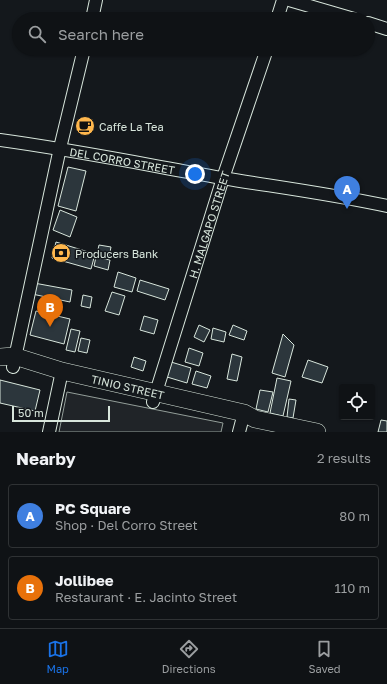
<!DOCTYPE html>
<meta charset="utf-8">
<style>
body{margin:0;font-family:"Golos Text",sans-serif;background:#181b1e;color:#f1f3f6}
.controls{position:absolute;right:12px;bottom:12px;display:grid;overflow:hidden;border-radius:4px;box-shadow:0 1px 3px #0004}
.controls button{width:36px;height:36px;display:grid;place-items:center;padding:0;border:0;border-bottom:1px solid #2f3234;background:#0f1215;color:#f1f3f6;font:20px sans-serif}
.scale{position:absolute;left:12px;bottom:10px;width:98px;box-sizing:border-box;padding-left:4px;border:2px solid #d8e6dc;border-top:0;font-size:11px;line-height:14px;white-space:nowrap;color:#d8e6dc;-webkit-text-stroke:3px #14181c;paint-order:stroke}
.you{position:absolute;left:195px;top:174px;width:14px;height:14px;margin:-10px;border:3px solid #fff;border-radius:50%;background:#1a73e8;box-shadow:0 0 0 6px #1a73e833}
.badge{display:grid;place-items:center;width:26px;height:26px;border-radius:50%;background:#1a73e8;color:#fff;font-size:13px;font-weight:700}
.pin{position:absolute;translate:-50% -33px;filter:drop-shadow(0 1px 2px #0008)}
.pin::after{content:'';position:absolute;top:21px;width:14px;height:12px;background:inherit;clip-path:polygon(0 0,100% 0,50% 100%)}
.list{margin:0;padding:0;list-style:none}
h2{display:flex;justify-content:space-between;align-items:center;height:52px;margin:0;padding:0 16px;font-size:17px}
h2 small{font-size:13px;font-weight:400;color:#9b9ea0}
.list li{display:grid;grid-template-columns:26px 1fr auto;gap:12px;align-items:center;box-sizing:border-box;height:64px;margin:0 8px 8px;padding:0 8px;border:1px solid #2f3234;border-radius:4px}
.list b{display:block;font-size:15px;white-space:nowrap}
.list p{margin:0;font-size:13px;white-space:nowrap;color:#9b9ea0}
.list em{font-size:13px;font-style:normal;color:#9b9ea0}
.icon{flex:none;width:22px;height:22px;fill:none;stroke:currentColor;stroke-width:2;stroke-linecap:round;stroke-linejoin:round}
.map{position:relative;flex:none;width:387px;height:432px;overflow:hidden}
.search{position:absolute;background:#0f1215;box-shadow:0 1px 3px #0004;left:12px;right:12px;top:12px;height:44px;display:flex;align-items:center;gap:10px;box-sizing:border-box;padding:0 14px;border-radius:22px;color:#9b9ea0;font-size:15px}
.sheet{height:196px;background:#0f1215}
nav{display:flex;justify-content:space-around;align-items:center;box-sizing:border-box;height:56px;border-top:1px solid #2f3234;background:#0f1215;font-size:11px;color:#9b9ea0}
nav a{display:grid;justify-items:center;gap:2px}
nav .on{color:#1a73e8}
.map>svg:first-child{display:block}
.green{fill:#202428;stroke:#939e99}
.building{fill:#2c363c;stroke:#d8e6dc}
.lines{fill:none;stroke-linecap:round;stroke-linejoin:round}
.street-casing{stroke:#d8e6dc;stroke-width:14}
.secondary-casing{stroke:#d8e6dc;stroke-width:18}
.street{stroke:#14181c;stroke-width:12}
.secondary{stroke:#14181c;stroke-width:17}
.labels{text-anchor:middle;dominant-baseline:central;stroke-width:3;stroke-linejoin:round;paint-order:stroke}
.poi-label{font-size:11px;fill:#d8e6dc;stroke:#14181c;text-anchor:start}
.street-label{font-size:11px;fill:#d8e6dc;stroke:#14181c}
</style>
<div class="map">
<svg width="387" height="432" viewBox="0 0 387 432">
<rect width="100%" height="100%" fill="#14181c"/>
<path class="green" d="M67,392L223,423L221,432H59Z"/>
<path class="building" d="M68,167L86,171L76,211L58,206Z
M60,210L77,217L70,237L53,230Z
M56,242L95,254L91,269L52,258Z
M99,245L111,247L109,257L97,254Z
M96,257L110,260L108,270L94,266Z
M118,272L136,278L132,292L114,287Z
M140,280L169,289L165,300L137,291Z
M34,283L72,290L70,302L32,294Z
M112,292L125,296L119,315L105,311Z
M83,295L92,297L90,308L81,306Z
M36,311L70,319L64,344L30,335Z
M144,316L158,320L154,334L140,330Z
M199,325L210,330L204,342L194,337Z
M233,325L247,331L244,340L229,335Z
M213,328L226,332L224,342L211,339Z
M71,329L80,331L75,352L66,350Z
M283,334L294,345L285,377L272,373Z
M81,338L90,340L87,353L78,351Z
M189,348L203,353L199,366L185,362Z
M232,354L242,357L237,381L227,379Z
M134,357L146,361L143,371L131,367Z
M308,360L328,367L322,383L302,377Z
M171,362L191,368L187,383L167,377Z
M196,371L211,376L207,388L192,384Z
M277,378L291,381L283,416L270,413Z
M0,380L40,390L35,411L0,403Z
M260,390L273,392L268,412L256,409Z
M289,399L296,400L293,418L287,417Z
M381,420L387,421V432H378Z"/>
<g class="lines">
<g class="street-casing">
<g id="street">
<path d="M289,0L354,19"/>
<path d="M92,19L96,0"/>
<path d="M277,19L283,0"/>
<path d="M368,23L387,29"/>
<path id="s1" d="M0,140C74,150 148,165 222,178C277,187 332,194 387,206"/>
<path d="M13,367L60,148L84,49"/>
<path id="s2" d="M153,402L223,178L267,49"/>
<path d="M49,432L62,371"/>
<path d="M239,432L244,413"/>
</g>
</g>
<g class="secondary-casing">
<g id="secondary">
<path id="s3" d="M0,357L14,356L62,371L244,413L255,419L317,432"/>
</g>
</g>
<use href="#street" class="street"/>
<use href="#secondary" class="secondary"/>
</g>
<defs>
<g id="cafe-disc" transform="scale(1)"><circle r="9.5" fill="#ffb74d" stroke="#14181c"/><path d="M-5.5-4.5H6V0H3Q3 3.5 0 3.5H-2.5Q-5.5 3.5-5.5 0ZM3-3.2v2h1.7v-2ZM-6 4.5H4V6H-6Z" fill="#111"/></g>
<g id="bank-disc" transform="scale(1)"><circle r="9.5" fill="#ffb74d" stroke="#14181c"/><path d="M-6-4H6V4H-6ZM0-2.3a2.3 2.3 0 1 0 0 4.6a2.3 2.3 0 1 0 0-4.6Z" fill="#111"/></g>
</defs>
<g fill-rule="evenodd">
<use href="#cafe-disc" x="85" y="126"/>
<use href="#bank-disc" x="61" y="253"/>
</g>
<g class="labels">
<g class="poi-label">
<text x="99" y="126">Caffe La Tea</text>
<text x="75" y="253">Producers Bank</text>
</g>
<g class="street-label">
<text stroke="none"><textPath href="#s1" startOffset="124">DEL CORRO STREET</textPath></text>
<text stroke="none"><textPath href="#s2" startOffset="186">H. MALGAPO STREET</textPath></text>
<text stroke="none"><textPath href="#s3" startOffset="132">TINIO STREET</textPath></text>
</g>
</g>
</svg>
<div class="controls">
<button><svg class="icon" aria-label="locate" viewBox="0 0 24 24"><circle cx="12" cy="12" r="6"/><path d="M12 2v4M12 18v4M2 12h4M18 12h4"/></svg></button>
</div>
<div class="scale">50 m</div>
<div class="you"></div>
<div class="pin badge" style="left:347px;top:209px;background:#3f7fe0">A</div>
<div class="pin badge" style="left:50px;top:327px;background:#e8710a">B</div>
<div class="search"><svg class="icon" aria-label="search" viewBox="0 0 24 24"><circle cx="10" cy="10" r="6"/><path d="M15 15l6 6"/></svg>Search here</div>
</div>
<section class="sheet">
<h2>Nearby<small>2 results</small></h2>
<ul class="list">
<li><span class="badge" style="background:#3f7fe0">A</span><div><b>PC Square</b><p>Shop · Del Corro Street</p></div><em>80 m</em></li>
<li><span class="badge" style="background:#e8710a">B</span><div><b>Jollibee</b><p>Restaurant · E. Jacinto Street</p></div><em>110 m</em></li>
</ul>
</section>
<nav>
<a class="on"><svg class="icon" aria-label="map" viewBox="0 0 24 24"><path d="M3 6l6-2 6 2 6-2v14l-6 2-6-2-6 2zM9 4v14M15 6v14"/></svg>Map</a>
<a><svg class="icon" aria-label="directions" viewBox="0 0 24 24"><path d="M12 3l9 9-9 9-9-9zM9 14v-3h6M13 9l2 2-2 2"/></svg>Directions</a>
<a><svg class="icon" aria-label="saved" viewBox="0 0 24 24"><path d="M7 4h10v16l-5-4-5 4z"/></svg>Saved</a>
</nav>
